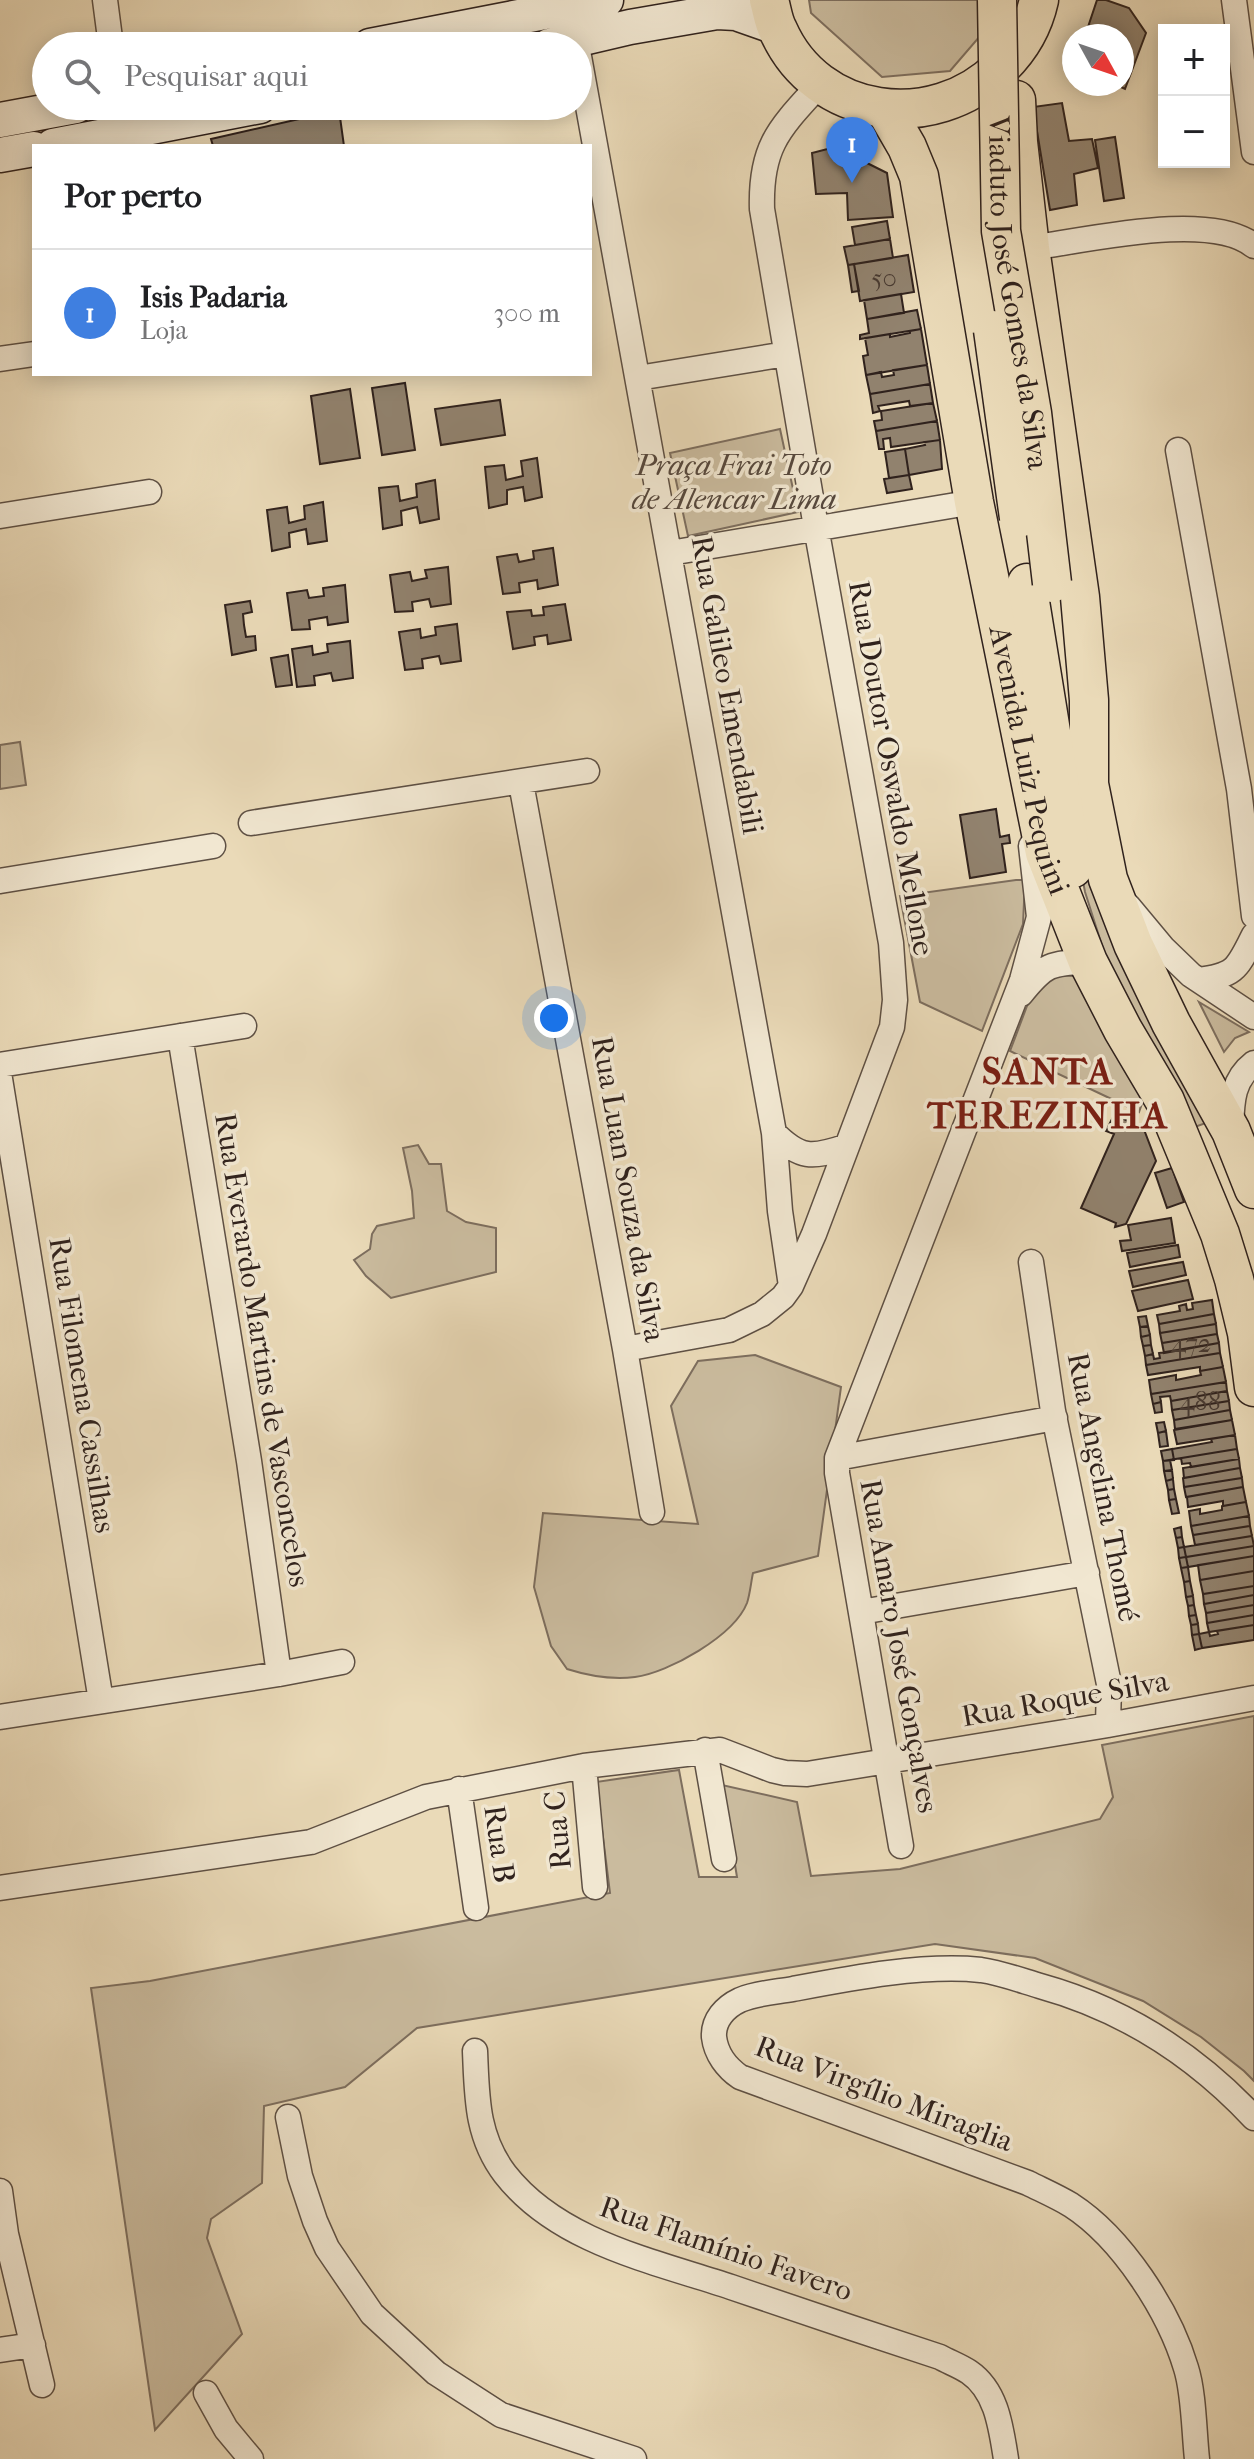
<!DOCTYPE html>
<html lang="pt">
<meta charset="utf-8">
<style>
body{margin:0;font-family:"IM FELL French Canon",serif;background:#f2f2f2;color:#202124}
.controls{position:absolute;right:24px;top:24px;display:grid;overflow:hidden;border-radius:0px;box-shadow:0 4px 20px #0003}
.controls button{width:72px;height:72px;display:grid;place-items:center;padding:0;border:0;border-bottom:2px solid #e0e0e0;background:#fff;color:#202124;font:40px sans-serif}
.compass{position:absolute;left:1062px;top:24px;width:72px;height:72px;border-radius:50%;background:#fff;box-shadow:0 4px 20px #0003;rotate:130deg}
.you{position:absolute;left:554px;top:1018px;width:28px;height:28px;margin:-20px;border:6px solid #fff;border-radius:50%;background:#1a73e8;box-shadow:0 0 0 12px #1a73e833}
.badge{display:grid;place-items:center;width:52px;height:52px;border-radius:50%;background:#db2777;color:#fff;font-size:26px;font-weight:700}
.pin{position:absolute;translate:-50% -66px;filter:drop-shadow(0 2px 4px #0008)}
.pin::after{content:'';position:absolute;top:42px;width:28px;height:24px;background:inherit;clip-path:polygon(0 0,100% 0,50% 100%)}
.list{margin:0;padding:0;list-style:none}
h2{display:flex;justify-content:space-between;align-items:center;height:104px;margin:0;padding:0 32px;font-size:34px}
h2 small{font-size:26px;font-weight:400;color:#757577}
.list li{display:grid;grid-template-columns:52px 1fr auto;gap:24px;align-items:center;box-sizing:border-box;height:128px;padding:0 32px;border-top:2px solid #e0e0e0}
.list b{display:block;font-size:30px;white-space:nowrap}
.list p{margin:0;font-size:26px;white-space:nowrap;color:#757577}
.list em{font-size:26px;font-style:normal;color:#757577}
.icon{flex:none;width:44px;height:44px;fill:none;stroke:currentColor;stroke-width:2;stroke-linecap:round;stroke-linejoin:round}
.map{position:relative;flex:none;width:1254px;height:2459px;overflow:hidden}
.search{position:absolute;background:#fff;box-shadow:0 4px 20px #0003;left:32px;top:32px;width:560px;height:88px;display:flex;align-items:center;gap:20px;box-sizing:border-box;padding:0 28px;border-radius:44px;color:#757577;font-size:30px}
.panel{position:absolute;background:#fff;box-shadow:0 4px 20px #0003;left:32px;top:144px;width:560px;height:232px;border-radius:0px}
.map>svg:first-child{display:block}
.green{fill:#cabb9e;stroke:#7d6e5e;stroke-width:2}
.building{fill:#91826e;stroke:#30221d;stroke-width:2}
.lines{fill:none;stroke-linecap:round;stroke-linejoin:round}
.street-casing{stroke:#5e5044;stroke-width:27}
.secondary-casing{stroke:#30221d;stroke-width:37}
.primary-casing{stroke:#30221d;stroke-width:41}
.street{stroke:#f1e7d1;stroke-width:24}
.secondary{stroke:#f1e7d1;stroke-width:34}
.primary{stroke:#eadab8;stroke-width:38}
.primary-bridge-casing{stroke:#30221d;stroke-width:41;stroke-linecap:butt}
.primary-bridge{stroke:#eadab8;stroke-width:38}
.labels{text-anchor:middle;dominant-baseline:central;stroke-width:7;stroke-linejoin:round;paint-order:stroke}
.number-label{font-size:26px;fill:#483a31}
.street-label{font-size:30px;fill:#30221d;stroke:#f1e7d1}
.park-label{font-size:30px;font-style:italic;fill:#56483d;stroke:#f1e7d1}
.district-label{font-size:38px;font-weight:bold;letter-spacing:2px;fill:#7a1f14;stroke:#f1e7d1}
</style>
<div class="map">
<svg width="1254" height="2459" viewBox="0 0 1254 2459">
<rect width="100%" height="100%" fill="#eadab8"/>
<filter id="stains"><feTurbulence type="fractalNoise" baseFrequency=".0025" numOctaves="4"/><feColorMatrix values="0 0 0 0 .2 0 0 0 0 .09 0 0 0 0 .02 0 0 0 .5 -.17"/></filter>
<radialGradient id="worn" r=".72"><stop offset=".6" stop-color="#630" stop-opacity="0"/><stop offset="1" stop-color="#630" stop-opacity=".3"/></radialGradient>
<path class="green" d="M809,0H1011L950,71L882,77L811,13Z
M780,429L798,512L688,536L670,453Z
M20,742L26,785L0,789V745Z
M1074,833L1090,886L1113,938L1206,1123L1189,1129L1105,955L1085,892Z
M1016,880H1025L1023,924L982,1031L920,1002L900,896Z
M1066,975L1077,976L1145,1095L1139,1112L1010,1051L1027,1006L1047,978Z
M1199,1002L1249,1032L1235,1038L1224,1052Z
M418,1145L429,1164H441L447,1211L466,1222L496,1228V1272L391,1298L366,1276L354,1260L370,1249L372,1234L377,1226L414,1218L412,1191L403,1148Z
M755,1355L841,1387L818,1556L753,1573C751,1582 750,1594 747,1603C734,1636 668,1673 635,1677C611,1680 589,1676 567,1669L551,1646L534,1587L543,1513L698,1524L671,1406L698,1361Z
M1254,1716V2081L1244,2071L1201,2037L1143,2001L1035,1958L935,1944L417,2028L345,2087L264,2106L262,2183L211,2219L207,2238L242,2334L155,2430L91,1988L150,1981L610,1893L596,1782L679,1770L699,1877H737L722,1785L797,1802L811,1876L900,1869L1100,1819L1113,1797L1102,1745Z"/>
<path class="building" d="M1097,0H1106L1129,8L1146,33L1125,89L1114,84H1122V36H1085Z
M1062,103L1069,141L1092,139L1098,168L1074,174L1077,205L1050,210L1033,107Z
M339,110L344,146H213L211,139Z
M1115,137L1124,198L1104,201L1095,140Z
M835,147L887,173L893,217L848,220L847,193L816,194L812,153Z
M887,221L890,239L855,245L852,227Z
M890,239L893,258L848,265L844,247Z
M908,255L914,292L860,301L854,264Z
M854,264L859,291L852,292L848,265Z
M901,294L904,313L867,319L864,300Z
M917,310L921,329L860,339V335L869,333L867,319Z
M921,329L927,365L866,375L863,356L868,355L865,338L890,334V337L910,333V331Z
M927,365L930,384L870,394L866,375L881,372L882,377L894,375L893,370Z
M405,383L415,450L382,455L372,388Z
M930,384L933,403L910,406L909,401L878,406L880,411L873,413L870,394Z
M350,389L360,458L320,464L311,396Z
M500,400L505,435L441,445L435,409Z
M933,403L937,421L876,431L874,421L882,420L881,411Z
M937,421L940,440L891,447L890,438L883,439L884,449H879L876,431Z
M940,440L942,469L909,475L905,449L925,445L924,442Z
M905,449L909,475L889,478L885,452Z
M537,458L542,497L525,501L523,487L507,490V504L489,508L485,467L504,465L506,480L523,476L521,461Z
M909,475L912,489L887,493L884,479Z
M435,480L439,519L420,523L417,507L401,511L402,525L383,529L379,488L398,486L400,501L417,497L416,484Z
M323,502L327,541L308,544L306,529L289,533L290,547L272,551L267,510L287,507L289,523L305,519L304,506Z
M553,548L558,585L538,589L537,580L519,583L520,592L503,594L497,557L517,554L519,562L534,559L533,551Z
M448,567L451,604L431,607L429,599L412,602L413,611L395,612L390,575L410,572L412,581L427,578L425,570Z
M345,585L348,622L328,625L327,617L309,620L310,629L292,630L287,593L307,590L309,598L324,596L323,588Z
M250,601L252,612L243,614L244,625L246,637L255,636L256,650L232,655L225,605Z
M565,604L571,640L548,644L547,635L534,637L535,645L513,649L507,612L531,610L532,616L544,615L543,607Z
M457,624L461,661L441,664L439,656L422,659L423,668L405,670L399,632L420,629L421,638L436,635L435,627Z
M350,641L353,678L333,681L331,673L314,676L315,685L297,687L292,649L312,646L313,655L328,652L327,644Z
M288,655L292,685L276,687L271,658Z
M996,809L1000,837L1009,835L1010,843L1002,844L1006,872L970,878L960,815Z
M1114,1115L1143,1127L1156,1161L1126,1224L1115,1227L1116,1223L1081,1208L1114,1134L1106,1131Z
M1172,1168L1184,1202L1167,1208L1155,1173Z
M1171,1218L1175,1243L1122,1251L1120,1241L1131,1240L1128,1225Z
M1178,1245L1180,1257L1130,1267L1127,1253Z
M1183,1262L1186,1275L1133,1287L1129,1271Z
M1188,1280L1193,1299L1138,1311L1132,1291Z
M1212,1300L1214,1314L1159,1324L1157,1315L1180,1311L1179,1306L1186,1304L1187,1310L1193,1309L1192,1303Z
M1214,1314L1216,1324L1160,1333L1159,1324Z
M1146,1316L1148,1326L1140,1327L1138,1317Z
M1216,1324L1217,1334L1162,1343L1160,1333Z
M1148,1326L1150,1335L1141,1337L1140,1327Z
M1217,1334L1219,1343L1164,1353L1162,1343Z
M1150,1335L1151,1345L1143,1346L1141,1337Z
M1219,1343L1220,1353L1146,1365L1145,1356L1153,1354L1154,1359L1160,1358L1159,1353Z
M1151,1345L1153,1354L1145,1356L1143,1346Z
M1220,1353L1223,1367L1200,1371V1367L1148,1375L1146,1365Z
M1223,1367L1226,1382L1151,1394L1149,1380L1176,1375V1380L1201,1375L1200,1371Z
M1226,1382L1227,1391L1171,1401L1170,1396L1160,1397L1161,1402L1153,1404L1151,1394Z
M1227,1391L1229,1401L1172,1410L1171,1401Z
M1229,1401L1230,1410L1174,1420L1172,1410Z
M1161,1402L1162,1412L1155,1413L1153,1404Z
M1230,1410L1232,1420L1175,1429L1174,1420Z
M1232,1420L1235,1435L1177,1444L1174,1430Z
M1164,1422L1166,1431L1158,1433L1156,1423Z
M1166,1431L1168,1446L1160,1447L1158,1433Z
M1235,1435L1237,1449L1163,1461L1161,1451L1212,1442L1211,1439Z
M1172,1449L1174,1460L1163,1461L1161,1451Z
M1237,1449L1239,1459L1191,1467L1190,1463L1182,1464L1181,1458Z
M1239,1459L1240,1468L1184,1478L1183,1468Z
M1170,1460L1172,1470L1164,1471L1163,1461Z
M1240,1468L1242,1478L1184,1487L1183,1478Z
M1172,1470L1173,1479L1166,1481L1164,1471Z
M1242,1478L1243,1487L1186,1497L1184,1487Z
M1173,1479L1174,1489L1168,1490L1166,1481Z
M1243,1487L1246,1502L1223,1506V1501L1188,1507L1187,1497Z
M1174,1489L1176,1499L1169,1500L1168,1490Z
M1176,1499L1179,1513L1172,1514L1169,1500Z
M1246,1502L1249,1516L1191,1526L1189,1511L1200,1509V1514L1222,1510V1506Z
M1249,1516L1250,1526L1193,1535L1191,1526Z
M1250,1526L1252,1536L1195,1545L1193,1535Z
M1181,1527L1182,1537L1176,1538L1174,1529Z
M1252,1536L1254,1546L1186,1557L1184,1547Z
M1182,1537L1184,1547L1178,1548L1176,1538Z
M1254,1546V1556L1188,1567L1186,1557Z
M1184,1547L1186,1557L1179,1558L1178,1548Z
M1254,1556V1571L1200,1580L1198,1565Z
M1186,1557L1188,1567L1181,1568L1179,1558Z
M1188,1567L1190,1581L1184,1582L1181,1568Z
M1254,1571V1586L1203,1594L1200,1580Z
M1190,1581L1193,1596L1186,1597L1184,1582Z
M1254,1586V1595L1204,1604L1203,1594Z
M1254,1595V1605L1206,1613L1204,1604Z
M1193,1596L1194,1605L1188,1606L1186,1597Z
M1194,1605L1196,1615L1189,1616L1188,1606Z
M1254,1605V1615L1207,1623L1206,1613Z
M1196,1615L1198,1624L1191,1625L1189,1616Z
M1254,1615V1625L1209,1632L1207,1623Z
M1198,1624L1199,1634L1192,1635L1191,1625Z
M1254,1625V1640L1202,1648L1199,1634L1209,1632L1210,1636L1218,1634L1217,1631Z
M1199,1634L1202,1648L1195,1650L1192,1635Z"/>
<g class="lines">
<g class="street-casing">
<path id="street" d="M105,0L111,46
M1234,0L1254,152
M578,51L774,1133L780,1211L791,1286
M120,106L125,132
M1030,248C1084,241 1211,210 1254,246
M0,359L34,354
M638,378L786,354
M1178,450L1239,789L1254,916
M0,516L149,492
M670,553L974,502
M521,783L625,1349L652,1512
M251,823L587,771
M0,881L213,846
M1128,906L1163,948L1191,975L1254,1017
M1199,980C1237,975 1237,968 1254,935
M1021,994C1045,964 1050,963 1088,962
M180,1036L249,1461L279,1674
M0,1065L244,1026
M0,1079L101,1701
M1231,1128C1232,1102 1232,1080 1254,1063
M774,1133C800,1159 812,1158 845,1147
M1031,1262L1053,1411L1109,1684L1108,1725
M625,1349L729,1330L762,1314L783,1297L791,1286L814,1234L892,1027L895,1000L891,943L816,527L762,209C760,145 780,128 821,83
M837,1458L1055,1418
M861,1612L1087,1573
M0,1717L279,1674L342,1662
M705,1750L724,1859
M584,1766L595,1887
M459,1789L476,1908
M901,1846L837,1473V1458L1022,980L1039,917L1031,846
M0,1888L311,1842L426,1797L584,1766L720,1750L772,1770L785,1773L807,1774L1108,1725L1254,1698
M475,2051C477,2096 476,2136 505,2174C558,2242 653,2261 731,2287C801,2311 870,2334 940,2357C949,2362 960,2366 969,2372C997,2391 1001,2428 1006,2459
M288,2117L300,2176L315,2221L327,2248L372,2314L436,2373L501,2415L634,2459
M0,2191L6,2234L42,2385
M0,2350L33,2345
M206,2393L226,2429L251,2459
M1197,2459C1194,2432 1194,2393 1186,2368C1169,2311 1122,2238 1071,2205C1058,2197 1042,2190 1028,2183L740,2077C727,2068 716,2054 714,2037C713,2020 725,2007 740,2000C756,1993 776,1992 793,1989C851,1978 923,1964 981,1970C1001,1973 1020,1980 1040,1986C1123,2009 1195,2055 1254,2118"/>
</g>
<g class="secondary-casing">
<path id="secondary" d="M370,46L606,0
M549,46L630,27L717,12L736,13L776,27
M0,120L76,106
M53,146L260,106
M0,155L34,149"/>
</g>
<g class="primary-casing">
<g id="primary">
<path d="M769,0C772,10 773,21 778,30C817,119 933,134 1000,68C1020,49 1033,27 1039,0"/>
<path d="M1016,100L1018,142L1030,248L1080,597L1089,700V784L1108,879L1133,944L1171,1023L1231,1131L1254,1189"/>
<path id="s1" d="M885,109L907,147L919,176L974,502L1045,853L1088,962L1123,1030L1165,1101L1220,1234L1234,1279L1247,1333L1254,1387"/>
<path d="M1027,583L1073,868"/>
</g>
</g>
<use href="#street" class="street"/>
<use href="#secondary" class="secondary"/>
<use href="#primary" class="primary"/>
<g class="primary-bridge-casing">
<g id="primary-bridge">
<path id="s2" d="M997,0L1001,231L1032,413L1052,583"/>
<path d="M993,330L1019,518"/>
</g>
</g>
<use href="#primary-bridge" class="primary-bridge"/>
</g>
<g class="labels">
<g class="number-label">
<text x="884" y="278">50</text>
<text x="1191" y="1343">472</text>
<text x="1200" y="1401">488</text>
</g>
<g class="street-label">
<text stroke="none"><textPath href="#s2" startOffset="294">Viaduto José Gomes da Silva</textPath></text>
<text transform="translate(727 685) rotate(80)">Rua Galileo Emendabili</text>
<text stroke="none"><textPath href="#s1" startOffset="670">Avenida Luiz Pequini</textPath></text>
<text transform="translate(891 768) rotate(80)">Rua Doutor Oswaldo Mellone</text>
<text transform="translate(628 1189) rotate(80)">Rua Luan Souza da Silva</text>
<text transform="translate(262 1350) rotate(81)">Rua Everardo Martins de Vasconcelos</text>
<text transform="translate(82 1385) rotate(81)">Rua Filomena Cassilhas</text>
<text transform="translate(1103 1487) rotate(79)">Rua Angelina Thomé</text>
<text transform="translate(899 1646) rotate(80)">Rua Amaro José Gonçalves</text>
<text transform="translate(1065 1699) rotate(-10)">Rua Roque Silva</text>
<text transform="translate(558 1830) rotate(-95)">Rua C</text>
<text transform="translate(499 1844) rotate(82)">Rua B</text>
<text transform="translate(884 2094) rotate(21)">Rua Virgílio Miraglia</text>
<text transform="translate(726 2249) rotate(19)">Rua Flamínio Favero</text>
</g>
<g class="park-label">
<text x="734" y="465">Praça Frai Toto<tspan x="734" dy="34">de Alencar Lima</tspan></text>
</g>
<g class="district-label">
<text x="1048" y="1071">SANTA<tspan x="1048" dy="44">TEREZINHA</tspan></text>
</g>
</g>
<rect width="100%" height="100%" filter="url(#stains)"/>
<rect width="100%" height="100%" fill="url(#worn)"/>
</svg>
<div class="controls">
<button>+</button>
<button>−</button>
</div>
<svg class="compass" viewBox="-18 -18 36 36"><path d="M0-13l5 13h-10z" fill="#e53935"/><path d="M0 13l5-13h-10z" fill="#757577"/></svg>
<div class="you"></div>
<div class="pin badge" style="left:852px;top:183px;background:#3f7fe0">1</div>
<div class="search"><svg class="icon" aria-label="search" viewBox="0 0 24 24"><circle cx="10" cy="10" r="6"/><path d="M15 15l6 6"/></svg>Pesquisar aqui</div>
<section class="panel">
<h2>Por perto<small></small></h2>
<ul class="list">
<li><span class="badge" style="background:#3f7fe0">1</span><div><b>Isis Padaria</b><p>Loja</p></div><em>300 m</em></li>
</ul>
</section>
</div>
